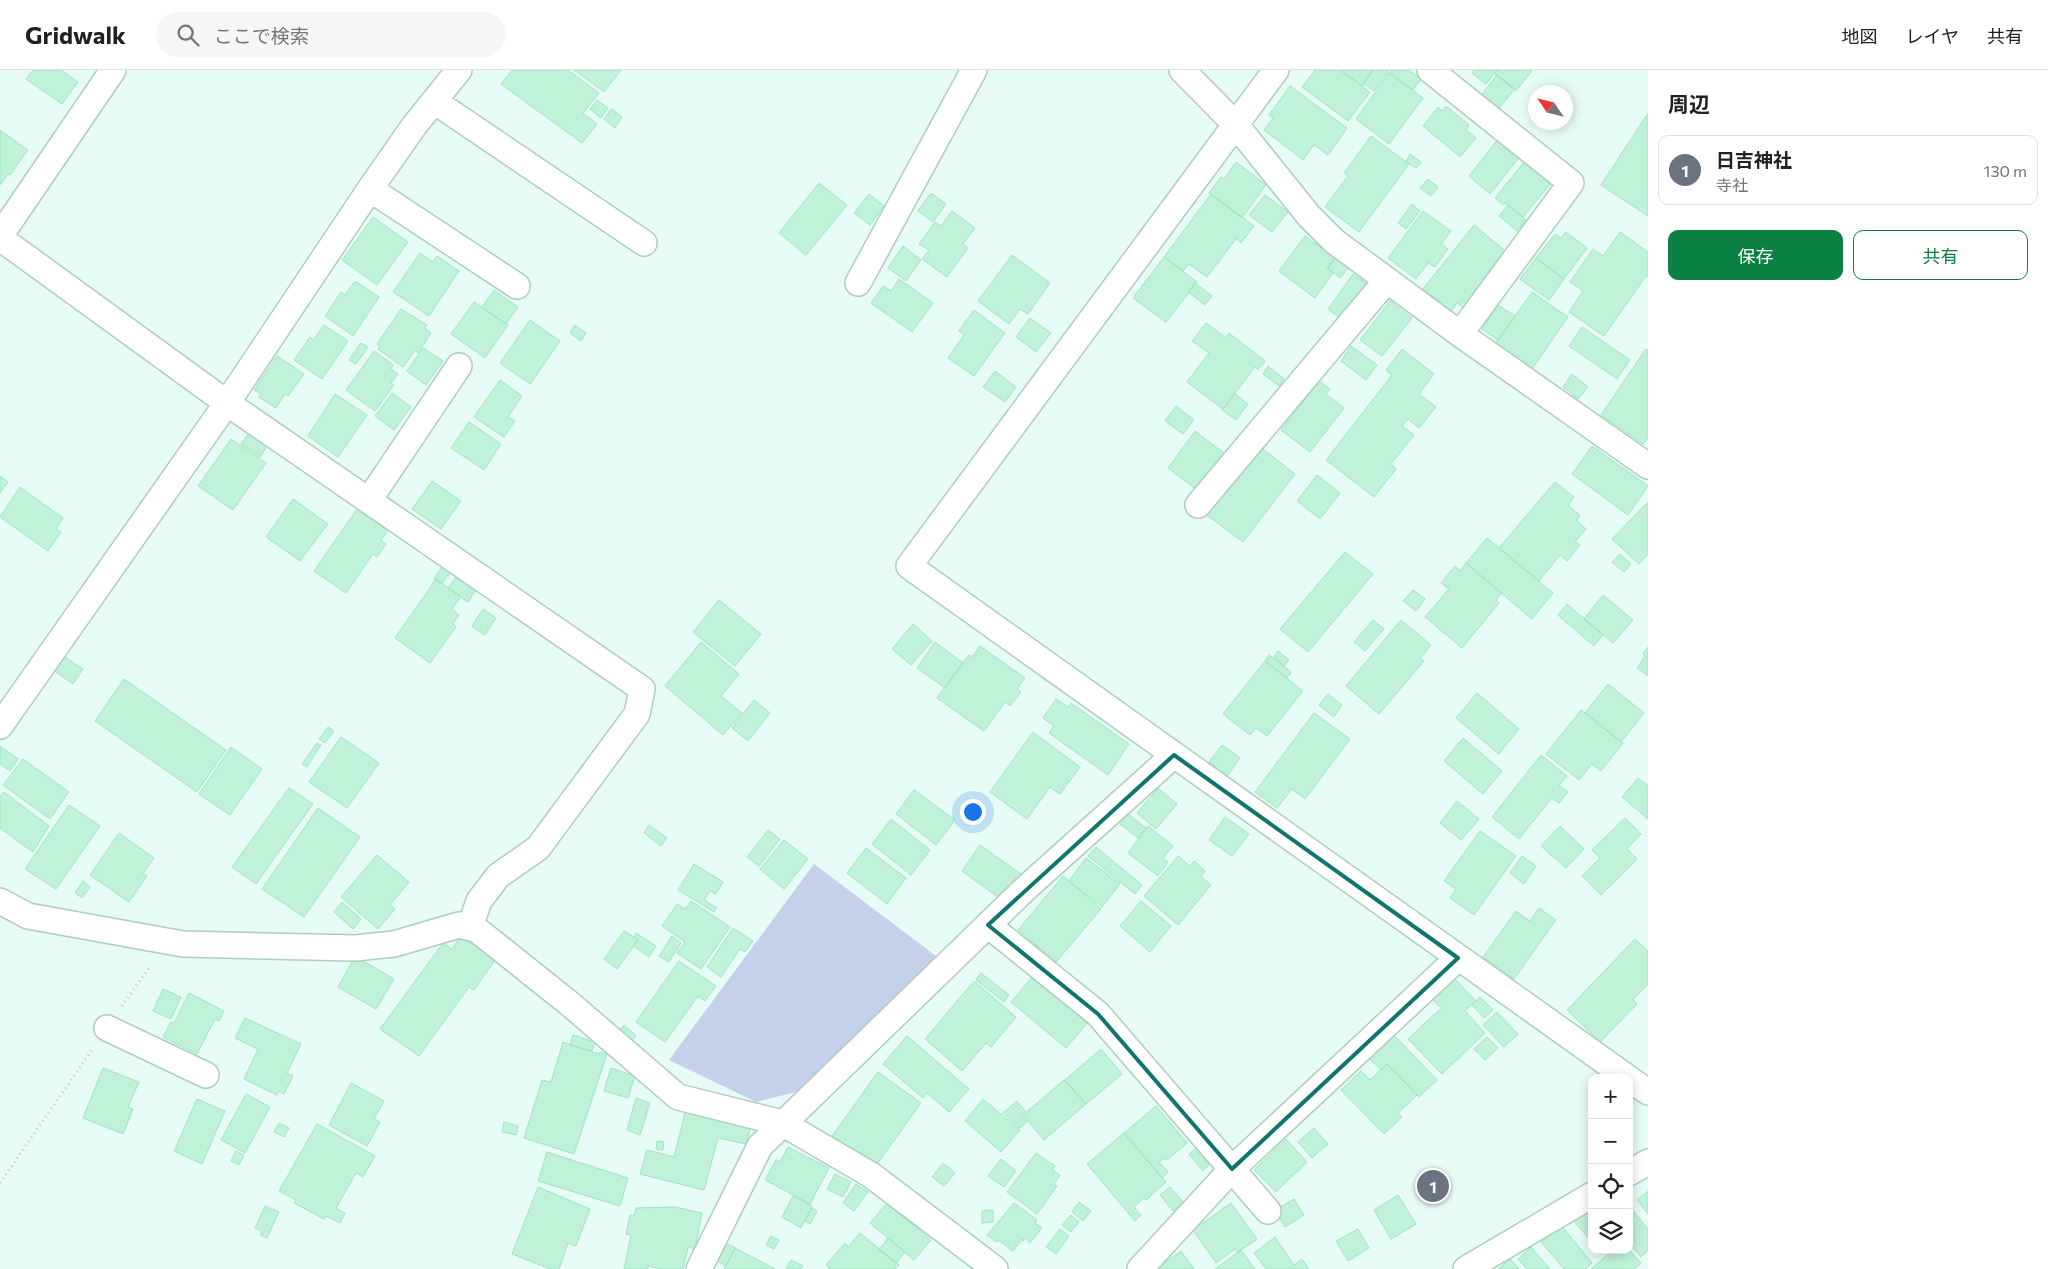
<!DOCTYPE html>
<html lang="ja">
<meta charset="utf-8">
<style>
body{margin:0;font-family:Commissioner,"Noto Sans JP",sans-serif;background:#f6f6f6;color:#202124}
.controls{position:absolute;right:15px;bottom:15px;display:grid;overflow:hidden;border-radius:10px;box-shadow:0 2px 12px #0003}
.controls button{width:45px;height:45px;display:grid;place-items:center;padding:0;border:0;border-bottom:1px solid #e0e0e0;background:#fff;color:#202124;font:25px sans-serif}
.compass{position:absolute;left:1528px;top:15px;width:45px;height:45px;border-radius:50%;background:#fff;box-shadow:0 2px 12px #0003;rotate:305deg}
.you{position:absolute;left:972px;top:741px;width:18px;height:18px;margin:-12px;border:4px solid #fff;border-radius:50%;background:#1a73e8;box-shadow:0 0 0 8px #1a73e833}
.badge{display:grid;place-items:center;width:32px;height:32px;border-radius:50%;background:#0b8043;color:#fff;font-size:16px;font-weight:700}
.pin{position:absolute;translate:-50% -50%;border:2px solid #fff;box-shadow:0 1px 5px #0006}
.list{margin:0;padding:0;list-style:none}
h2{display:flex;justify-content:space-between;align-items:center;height:65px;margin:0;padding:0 20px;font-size:21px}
h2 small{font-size:16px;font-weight:400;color:#757577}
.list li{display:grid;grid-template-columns:32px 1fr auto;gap:15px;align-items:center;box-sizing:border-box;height:70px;margin:0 10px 10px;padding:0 10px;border:1px solid #e0e0e0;border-radius:10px}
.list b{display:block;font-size:19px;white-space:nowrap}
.list p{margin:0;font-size:16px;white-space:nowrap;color:#757577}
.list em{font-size:16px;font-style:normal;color:#757577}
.actions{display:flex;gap:10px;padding:15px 20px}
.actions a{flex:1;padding:11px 0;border:1px solid #0b8043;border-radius:10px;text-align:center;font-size:18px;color:#0b8043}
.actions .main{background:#0b8043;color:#fff}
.icon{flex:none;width:28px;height:28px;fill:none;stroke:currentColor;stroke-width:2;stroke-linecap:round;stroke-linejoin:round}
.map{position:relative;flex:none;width:1648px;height:1199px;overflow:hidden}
header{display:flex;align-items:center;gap:30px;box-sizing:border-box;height:70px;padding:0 25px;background:#fff;border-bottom:1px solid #e0e0e0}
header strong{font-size:24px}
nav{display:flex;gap:28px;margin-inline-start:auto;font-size:18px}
.search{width:350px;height:45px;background:#f6f6f6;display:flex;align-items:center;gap:12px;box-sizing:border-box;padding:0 18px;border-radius:28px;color:#757577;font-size:19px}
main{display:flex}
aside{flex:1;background:#fff}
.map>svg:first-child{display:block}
.green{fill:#c5d0ea}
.building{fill:#bff2d9;stroke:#9fe4c1}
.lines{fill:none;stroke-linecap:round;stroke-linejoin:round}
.minor-casing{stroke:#adcebf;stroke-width:28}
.path{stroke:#a2d7bc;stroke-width:3;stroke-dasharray:1 4;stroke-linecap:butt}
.minor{stroke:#fff;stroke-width:25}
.marked{fill:none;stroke:#0f766e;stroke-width:4;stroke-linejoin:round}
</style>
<header>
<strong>Gridwalk</strong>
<div class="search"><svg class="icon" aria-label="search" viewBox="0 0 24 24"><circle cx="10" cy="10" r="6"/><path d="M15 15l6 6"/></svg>ここで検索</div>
<nav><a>地図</a><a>レイヤ</a><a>共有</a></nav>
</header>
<main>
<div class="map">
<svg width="1648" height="1199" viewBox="0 0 1648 1199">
<rect width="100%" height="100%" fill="#e7fcf6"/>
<path class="green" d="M814,794L940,889L800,1021L756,1032L669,990Z"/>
<path class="building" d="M33,0H61L78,12L62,34L26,9Z
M512,0H568L599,23L583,43L597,54L582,73L501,14Z
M574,0H621L604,22Z
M1315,0H1340L1370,22L1348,51L1302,17Z
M1340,0H1373L1362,16Z
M1373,0H1389L1374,21L1363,13Z
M1392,0H1409L1421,9L1413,20L1389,3Z
M1474,0H1497L1486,14L1472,3Z
M1498,0H1531L1532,1L1516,21L1495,4Z
M1389,3L1423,28L1389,74L1356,49Z
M1497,5L1515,19L1499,38L1482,24Z
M1290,16L1347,58L1328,85L1314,75L1303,90L1264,60L1273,48L1269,45Z
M597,30L608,38L601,48L590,39Z
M1446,36L1469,55L1466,60L1476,68L1460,87L1423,56L1438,37L1442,41Z
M611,39L622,47L615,58L604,49Z
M1648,43V146L1601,115Z
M0,60L28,80L10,105L8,104L0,115Z
M1371,66L1409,94L1359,162L1325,137L1348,106L1344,103Z
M1499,68L1521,85L1490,124L1469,106Z
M1410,84L1421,92L1416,98L1406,91Z
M1525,91L1551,113L1523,147L1505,133L1503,135L1495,128Z
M1236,92L1266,115L1242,148L1209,123L1221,107L1224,109Z
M1428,109L1438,117L1431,126L1420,118Z
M819,113L847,135L806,185L779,163Z
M931,123L946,134L933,152L918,141Z
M869,124L884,136L870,155L854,143Z
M1211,124L1254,156L1241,173L1236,169L1207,207L1189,194L1183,201L1164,187Z
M1265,125L1288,142L1272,162L1249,145Z
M1412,134L1420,141L1406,159L1398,153Z
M1508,135L1526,150L1517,161L1499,146Z
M952,141L975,158L963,174L968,178L947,207L922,189L929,180L919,174L935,152L941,156Z
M1423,141L1451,161L1441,174L1448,179L1435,197L1428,193L1416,209L1388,188Z
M373,147L408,172L377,215L342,190Z
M1474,155L1508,183L1464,238L1457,233L1451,241L1423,219Z
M1566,162L1587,178L1564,209L1536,188L1555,164L1561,168Z
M1620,162L1648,182V207L1646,206L1604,266L1569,242L1583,221L1570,212L1593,179L1603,186Z
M1305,166L1335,188L1327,198L1333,203L1315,228L1279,201Z
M903,176L921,190L906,211L888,198Z
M420,183L433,192L437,186L459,201L429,246L393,222Z
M1012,185L1050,213L1028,244L1020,239L1009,254L978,231Z
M1164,187L1197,212L1166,252L1133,228Z
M1336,187L1349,197L1340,208L1328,198Z
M1536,188L1564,209L1549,230L1520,209Z
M1353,204L1367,214L1341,249L1328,239Z
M899,209L933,233L912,262L871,233L883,216L891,221Z
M355,211L379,227L353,266L325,246L341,222L345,225Z
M1195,213L1212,226L1205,235L1188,222Z
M494,220L518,237L506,254L482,237Z
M1532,222L1568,247L1532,299L1496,273Z
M1390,231L1412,248L1382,286L1360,270Z
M474,232L508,255L485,288L451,264Z
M1498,235L1515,246L1498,270L1482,259Z
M401,239L427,255L425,258L431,263L418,283L415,280L403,297L378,279L380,276L377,274Z
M974,240L1005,263L974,306L948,288L964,265L959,261Z
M1030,248L1051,263L1036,282L1016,267Z
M530,250L560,271L530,314L500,293Z
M1206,253L1226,268L1229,263L1265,291L1258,300L1255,297L1223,339L1187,312L1209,283L1192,271Z
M324,255L348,271L322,309L294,290L310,267L313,270Z
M575,255L586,263L581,271L570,263Z
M1582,257L1630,290L1617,309L1569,276Z
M361,273L368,277L356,294L349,290Z
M1351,276L1377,295L1366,310L1341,291Z
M423,278L443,291L426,315L407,301Z
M1402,279L1434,304L1419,324L1436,337L1419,358L1408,349L1402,356L1414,365L1391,394L1396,399L1374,427L1326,390L1392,305L1386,300Z
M1646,279L1648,280V368L1643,374L1601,345Z
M374,281L393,295L391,299L398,304L391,313L394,315L375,341L346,320Z
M277,286L304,304L288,326L285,324L276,338L259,327L261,324L254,320Z
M1268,296L1284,309L1279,316L1263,304Z
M995,301L1016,317L1005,332L983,317Z
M1572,304L1588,317L1578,329L1563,317Z
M500,310L522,326L508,347L515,351L504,367L474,347Z
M1319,311L1330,319L1326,324L1344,338L1310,382L1281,360Z
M392,323L411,337L394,360L375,346Z
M335,324L367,345L338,387L308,366Z
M1235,324L1248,334L1236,350L1222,340Z
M1176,336L1194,350L1183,364L1165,351Z
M469,352L501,374L484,400L451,378Z
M1195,361L1225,384L1197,420L1168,398Z
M249,363L267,376L260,387L241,374Z
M231,369L266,393L233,440L198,416Z
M1259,376L1295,404L1243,472L1207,445Z
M1592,376L1648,416L1628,445L1572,404Z
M1317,405L1340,423L1320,449L1297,431Z
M0,406L8,412L0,423Z
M432,411L461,431L441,459L412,439Z
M1555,412L1574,427L1568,435L1580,446L1576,450L1586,459L1575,472L1580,475L1567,491L1560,485L1539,511L1499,478Z
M20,417L63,448L56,459L61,462L48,481L0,447Z
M293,429L328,454L300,491L266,467Z
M1648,432V484L1639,494L1612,469Z
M357,439L388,460L381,470L386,474L377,487L373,484L346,523L314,501Z
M1487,468L1553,523L1532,549L1466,493Z
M1345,482L1373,504L1308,582L1280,559Z
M1620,484L1631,494L1624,502L1612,492Z
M1466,493L1501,523L1496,530L1499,533L1462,578L1425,547L1449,519L1441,513L1455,496L1460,501Z
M442,497L450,502L442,514L434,509Z
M458,505L477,518L468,532L448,518Z
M436,509L461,527L452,539L459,545L453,554L456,557L430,593L395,568Z
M1413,520L1425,529L1416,541L1403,531Z
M1603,525L1633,550L1613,573L1584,549Z
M719,530L761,564L735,596L693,562Z
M1567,534L1603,565L1594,576L1558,545Z
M483,539L496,548L485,565L472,556Z
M1373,550L1384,559L1365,581L1354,572Z
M1401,550L1431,575L1420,588L1424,591L1379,644L1346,616Z
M913,554L932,571L911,595L892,579Z
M701,572L739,604L721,626L742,643L723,665L665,616Z
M935,572L963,593L945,618L917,598Z
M980,576L1025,608L1017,619L1021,622L1010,636L1005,632L984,661L937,628L969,585L972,587Z
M1648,577V606L1637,598L1645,586L1643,584Z
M1278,581L1289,590L1284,596L1274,587Z
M1269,585L1291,602L1287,608L1265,591Z
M65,587L83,599L73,614L55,601Z
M1265,591L1303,621L1267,666L1256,658L1250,665L1223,644Z
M124,609L226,680L197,722L95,651Z
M1608,614L1644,643L1621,672L1585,643Z
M1477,623L1519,659L1499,684L1456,648Z
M1328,624L1342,635L1334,647L1319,635Z
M1056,629L1068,637L1071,633L1129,674L1108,705L1049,663L1054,656L1043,648Z
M754,630L770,643L748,671L732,658Z
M1581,640L1623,673L1601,701L1592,694L1579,710L1546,684Z
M1314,643L1350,669L1305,729L1292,719L1277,738L1255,722Z
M328,657L334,661L325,673L319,669Z
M1033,662L1080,697L1060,724L1050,717L1027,749L990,722Z
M341,667L379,693L347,738L309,712Z
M1463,668L1502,701L1483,724L1444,691Z
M317,673L321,675L307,697L302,694Z
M1222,675L1240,688L1227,706L1209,692Z
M0,676L18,689L10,701L0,694Z
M231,677L262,699L230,745L199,724Z
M1541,685L1567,706L1559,715L1568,722L1559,733L1552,728L1519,769L1492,747Z
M23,689L69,722L50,749L3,715Z
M1638,708L1648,716V749L1622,727Z
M289,718L313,734L256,814L232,797Z
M1158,718L1177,734L1156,759L1137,743Z
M914,720L955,750L936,775L896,744Z
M4,722L49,756L33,782L0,758V727Z
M1457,731L1479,749L1461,770L1440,753Z
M69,735L100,756L56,819L25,799Z
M318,738L360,767L304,847L262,819Z
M1128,744L1146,758L1138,768L1120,754Z
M1225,747L1249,764L1232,786L1209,770Z
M1625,748L1641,764L1627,779L1637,789L1601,825L1582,806L1600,788L1592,780Z
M891,749L930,780L911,805L872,774Z
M649,755L667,768L661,776L644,763Z
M1148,756L1173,776L1163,788L1168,792L1158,806L1128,783Z
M1560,756L1584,779L1566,798L1541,776Z
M768,760L780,769L759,796L747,787Z
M1480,761L1516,786L1474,845L1450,828L1456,819L1444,811Z
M119,763L154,788L143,803L147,806L129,832L90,805Z
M784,770L808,789L784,819L760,799Z
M980,775L1021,804L1002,830L962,801Z
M1096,777L1142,815L1135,824L1088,786Z
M866,778L906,808L887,834L847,803Z
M377,785L409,812L390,835L395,839L378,859L341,827Z
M1178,786L1190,796L1194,791L1205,801L1201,807L1211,815L1178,855L1144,826Z
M1522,786L1536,796L1524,814L1510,803Z
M1086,788L1120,814L1102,837L1069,811Z
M694,794L723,812L716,824L710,821L704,830L717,838L714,842L678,820Z
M1063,806L1101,839L1056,892L1018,860Z
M83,811L90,817L82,828L75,823Z
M691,831L730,857L701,899L677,883L685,872L662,856L677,834L685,839Z
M1141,831L1171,856L1150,882L1120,856Z
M342,832L361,849L353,859L334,842Z
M1539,838L1556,850L1514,909L1483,887L1516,841L1530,851Z
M733,858L753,871L745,882L740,879L721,907L707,897Z
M624,861L638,870L617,899L604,889Z
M636,863L656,876L649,887L633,876L638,870L634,867Z
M461,866L495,890L474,920L469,917L419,986L380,959L443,873L452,879Z
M672,866L681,873L669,892L659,886Z
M1635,869L1648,881V914L1633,929L1637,934L1600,972L1567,940Z
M355,886L394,909L376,939L338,917Z
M679,891L716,916L705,931L698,926L665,972L636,952Z
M981,903L1009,925L1004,932L976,910Z
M1034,905L1089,951L1066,978L1011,932Z
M1453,907L1476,931L1465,941L1485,963L1442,1004L1408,969L1441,938L1431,928Z
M974,911L1016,947L991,977L986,973L962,1001L925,969Z
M163,919L181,927L171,949L153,941Z
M189,923L224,941L219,951L215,949L197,984L163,967L171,952L174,953Z
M1480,927L1493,940L1484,948L1472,935Z
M1497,942L1518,964L1504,977L1483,955Z
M245,948L301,974L287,1003L293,1006L284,1024L279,1021L277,1025L244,1009L258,979L235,968Z
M624,955L636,966L630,972L618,962Z
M1393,964L1437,1010L1419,1027L1387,994L1381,1000L1368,987Z
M573,965L595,972L592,981L570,975Z
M907,966L969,1019L949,1042L927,1023L923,1028L883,994Z
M1487,967L1498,978L1485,990L1474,979Z
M563,972L599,984L600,982L607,984L574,1084L524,1068L542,1010L551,1012Z
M1101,979L1122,1004L1086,1034L1065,1010Z
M1387,994L1417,1025L1398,1043L1402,1047L1384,1064L1341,1020L1361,1001L1370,1010Z
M103,998L139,1012L128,1037L133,1039L123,1064L83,1048Z
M611,998L635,1006L628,1028L604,1021Z
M878,1002L921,1033L875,1097L832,1066Z
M1064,1010L1086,1034L1044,1070L1023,1045Z
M351,1013L384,1031L374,1049L380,1052L367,1076L329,1055Z
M246,1024L270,1037L245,1083L221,1070Z
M636,1028L650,1033L640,1065L627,1060Z
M197,1029L225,1041L202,1094L174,1081Z
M983,1029L1020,1060L1001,1082L965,1051Z
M1017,1031L1025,1041L1021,1045L1027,1052L1020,1058L1003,1043Z
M1156,1036L1187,1073L1167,1090L1165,1088L1159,1092L1168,1102L1162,1108L1124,1063Z
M686,1039L751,1056L746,1074L718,1068L704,1120L640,1104L647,1080L674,1087Z
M504,1052L518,1056L516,1065L502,1062Z
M279,1053L289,1058L284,1067L274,1062Z
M317,1054L375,1086L363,1107L356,1103L336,1138L345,1143L340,1153L326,1146L324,1149L294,1133L296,1130L279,1121Z
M1314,1058L1328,1074L1312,1088L1298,1072Z
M1124,1063L1166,1112L1146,1130L1144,1128L1134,1137L1141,1145L1135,1151L1087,1094Z
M1286,1069L1307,1092L1276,1122L1254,1100Z
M657,1071L664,1072L663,1080L656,1079Z
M788,1077L829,1098L810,1134L765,1110L776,1090L780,1092Z
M1195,1079L1209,1095L1203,1101L1189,1084Z
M236,1081L244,1085L239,1095L231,1091Z
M547,1082L628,1108L620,1136L538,1111Z
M1036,1083L1055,1096L1052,1100L1060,1105L1054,1114L1057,1116L1037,1144L1007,1122Z
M1001,1089L1016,1101L1004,1117L988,1106Z
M943,1093L955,1103L944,1116L932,1107Z
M835,1104L851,1112L843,1127L827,1119Z
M856,1114L868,1122L854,1141L843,1133Z
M538,1117L590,1139L576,1176L568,1173L559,1199H550L512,1184Z
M1170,1117L1183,1132L1173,1141L1160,1125Z
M1648,1121V1144L1637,1130Z
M1398,1125L1416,1154L1391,1169L1374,1140Z
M793,1126L812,1136L801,1158L782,1147Z
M1294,1129L1304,1145L1285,1157L1275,1140Z
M1079,1132L1091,1141L1083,1151L1072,1142Z
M887,1133L931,1170L914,1190L870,1153Z
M1014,1133L1037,1150L1035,1153L1042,1158L1030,1173L1025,1168L1023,1171L1022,1169L1013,1181L998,1170L996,1172L987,1165Z
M1231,1133L1257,1169L1238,1182L1235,1179L1216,1193L1193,1160Z
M265,1136L279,1142L267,1168L261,1165L262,1161L255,1158Z
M1629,1136L1648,1159V1180L1641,1187L1629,1173Z
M675,1137L702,1143L695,1179L688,1177L683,1199H661L648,1196V1199H624L631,1165L626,1164L630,1145L634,1146L636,1138Z
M812,1138L817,1141L810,1154L805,1151Z
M1592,1138V1172L1573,1150Z
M993,1140V1152L982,1153V1141Z
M1071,1145L1079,1152L1071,1162L1062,1155Z
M1561,1155L1592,1193L1585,1199H1564L1541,1172Z
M1060,1159L1069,1166L1056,1184L1046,1177Z
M1358,1159L1369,1178L1348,1191L1336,1171Z
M860,1163L899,1195L895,1199H830L826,1195L845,1173L848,1177Z
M771,1166L779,1170L774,1179L766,1175Z
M1275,1167L1294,1195L1302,1189L1309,1199H1266L1254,1183Z
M888,1168L905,1182L896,1193L879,1180Z
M726,1173L735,1178L726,1196L717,1191Z
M1531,1177L1550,1199H1527L1518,1189Z
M735,1178L775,1199H724Z
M1241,1180L1255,1199H1215Z
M1613,1180H1629L1641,1193L1634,1199H1591Z
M1181,1181L1194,1199H1156Z
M1510,1189L1519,1199H1498Z
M791,1190L803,1196L801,1199H786Z"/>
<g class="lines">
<g class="minor-casing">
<path id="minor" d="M1182,0L1236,55L1309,146L1334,171L1460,264L1648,396
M1276,0L909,496L1628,1008
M1430,0L1571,113L1460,264
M434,31L644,173
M370,119L517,216
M0,166L113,0
M0,168L227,333L642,619L637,644L538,778L498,806L479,831L470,857
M858,213L974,0
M369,430L459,296
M1198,435L1387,210
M0,656L227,333L370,119L414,56L459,0
M0,831L28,846L183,874L355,878L394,874L459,855L476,859L570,934L678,1027L782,1053L871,1105L995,1199
M988,855L1098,944L1268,1141
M107,958L206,1005
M1629,1009L1648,1022
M1629,1103L1648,1092
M699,1199L760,1076L1026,818L1174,685
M1140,1199L1232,1099L1458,888
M1466,1199L1592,1125"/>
</g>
<path class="path" d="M122,936L149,898
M0,1113L92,980"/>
<use href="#minor" class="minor"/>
</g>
<path class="marked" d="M1174,685L1458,888L1232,1099L1098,944L988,855Z"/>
</svg>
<div class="controls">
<button>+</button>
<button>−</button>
<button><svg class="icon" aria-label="locate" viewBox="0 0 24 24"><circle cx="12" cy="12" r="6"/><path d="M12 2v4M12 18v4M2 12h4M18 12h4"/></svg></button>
<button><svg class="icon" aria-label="layers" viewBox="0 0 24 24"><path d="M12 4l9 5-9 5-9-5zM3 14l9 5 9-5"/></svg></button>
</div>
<svg class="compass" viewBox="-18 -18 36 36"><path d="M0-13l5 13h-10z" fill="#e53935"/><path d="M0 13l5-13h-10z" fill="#757577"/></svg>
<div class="you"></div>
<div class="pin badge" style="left:1433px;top:1116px;background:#6b7280">1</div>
</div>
<aside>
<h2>周辺<small></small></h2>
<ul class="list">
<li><span class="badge" style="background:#6b7280">1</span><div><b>日吉神社</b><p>寺社</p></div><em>130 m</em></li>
</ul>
<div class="actions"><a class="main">保存</a><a>共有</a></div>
</aside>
</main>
